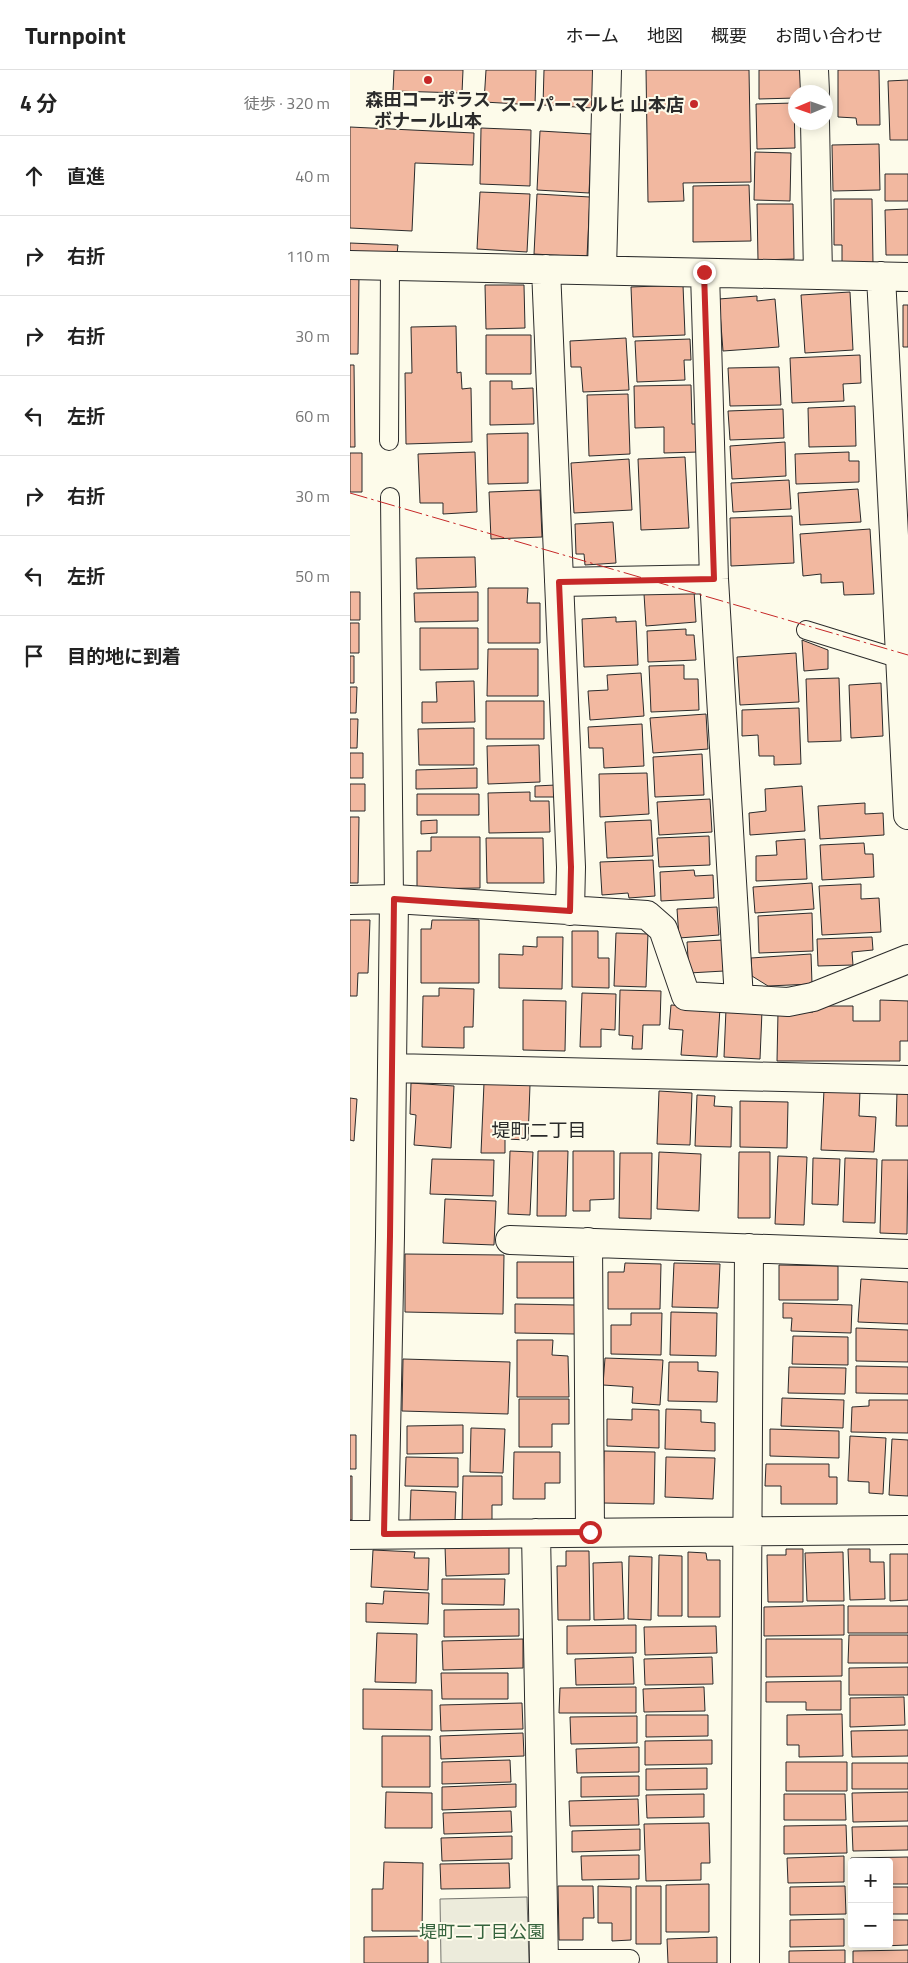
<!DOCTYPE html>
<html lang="ja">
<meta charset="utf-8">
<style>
body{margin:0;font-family:"Titillium Web","Noto Sans JP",sans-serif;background:#f2f2f2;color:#222}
.controls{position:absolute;right:15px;bottom:15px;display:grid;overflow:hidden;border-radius:5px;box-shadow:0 2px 12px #0003}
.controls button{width:45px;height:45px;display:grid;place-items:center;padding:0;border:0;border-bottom:1px solid #e0e0e0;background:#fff;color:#222;font:25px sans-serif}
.compass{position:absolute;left:438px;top:15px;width:45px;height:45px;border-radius:50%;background:#fff;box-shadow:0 2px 12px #0003;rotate:268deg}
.stop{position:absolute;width:15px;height:15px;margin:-11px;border:4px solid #c62828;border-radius:50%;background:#fff}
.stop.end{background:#c62828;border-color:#fff;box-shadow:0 1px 5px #0008}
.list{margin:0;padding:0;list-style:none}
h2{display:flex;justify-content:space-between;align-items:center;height:65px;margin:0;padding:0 20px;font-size:21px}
h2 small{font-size:16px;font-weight:400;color:#767676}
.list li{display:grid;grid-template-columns:32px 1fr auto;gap:15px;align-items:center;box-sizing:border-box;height:80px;padding:0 20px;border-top:1px solid #e0e0e0}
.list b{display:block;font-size:19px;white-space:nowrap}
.list em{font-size:16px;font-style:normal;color:#767676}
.icon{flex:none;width:28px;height:28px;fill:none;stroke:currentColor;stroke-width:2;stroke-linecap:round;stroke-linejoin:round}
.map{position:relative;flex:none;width:558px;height:1893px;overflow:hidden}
header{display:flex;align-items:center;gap:30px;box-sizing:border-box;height:70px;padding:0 25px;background:#fff;border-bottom:1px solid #e0e0e0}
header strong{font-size:24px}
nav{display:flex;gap:28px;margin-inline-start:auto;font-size:18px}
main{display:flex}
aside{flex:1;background:#fff}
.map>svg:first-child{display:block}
.green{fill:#ecebdb;stroke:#74746e}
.building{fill:#f2b8a0;stroke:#2b2b2b}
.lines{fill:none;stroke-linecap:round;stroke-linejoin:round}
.service-casing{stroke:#2b2b2b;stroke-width:20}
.minor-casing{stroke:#2b2b2b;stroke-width:30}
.service{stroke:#fdfbea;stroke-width:18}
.minor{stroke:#fdfbea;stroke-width:28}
.power{stroke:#c62828;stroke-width:1;stroke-dasharray:18 4 2.5 4;stroke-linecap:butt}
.route{stroke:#c62828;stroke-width:6}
.poi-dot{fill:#c62828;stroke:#fdfbea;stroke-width:2}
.labels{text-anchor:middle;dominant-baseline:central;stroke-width:4;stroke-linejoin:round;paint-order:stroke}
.poi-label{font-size:18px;font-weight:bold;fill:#2b2b2b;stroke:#fdfbea}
.park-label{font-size:18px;fill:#34623c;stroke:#fdfbea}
.neighbourhood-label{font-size:19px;fill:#2b2b2b;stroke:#fdfbea}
</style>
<header>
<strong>Turnpoint</strong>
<nav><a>ホーム</a><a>地図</a><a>概要</a><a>お問い合わせ</a></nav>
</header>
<main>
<aside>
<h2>4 分<small>徒歩 · 320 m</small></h2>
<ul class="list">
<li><svg class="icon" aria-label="ahead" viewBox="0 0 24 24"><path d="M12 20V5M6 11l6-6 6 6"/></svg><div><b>直進</b></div><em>40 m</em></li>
<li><svg class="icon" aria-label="right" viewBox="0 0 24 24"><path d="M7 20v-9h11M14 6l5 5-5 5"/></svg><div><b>右折</b></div><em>110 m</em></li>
<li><svg class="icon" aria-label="right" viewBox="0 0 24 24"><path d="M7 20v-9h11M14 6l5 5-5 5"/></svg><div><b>右折</b></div><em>30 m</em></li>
<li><svg class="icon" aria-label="left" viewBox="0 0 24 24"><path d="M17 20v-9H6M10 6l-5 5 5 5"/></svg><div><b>左折</b></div><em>60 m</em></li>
<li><svg class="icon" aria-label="right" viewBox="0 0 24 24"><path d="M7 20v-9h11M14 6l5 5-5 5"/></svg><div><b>右折</b></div><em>30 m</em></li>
<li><svg class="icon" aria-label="left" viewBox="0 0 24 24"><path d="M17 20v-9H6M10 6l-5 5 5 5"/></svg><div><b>左折</b></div><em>50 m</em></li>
<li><svg class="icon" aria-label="arrive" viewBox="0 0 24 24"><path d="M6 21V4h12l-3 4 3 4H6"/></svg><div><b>目的地に到着</b></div></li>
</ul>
</aside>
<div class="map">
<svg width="558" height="1893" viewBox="0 0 558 1893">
<rect width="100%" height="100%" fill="#fdfbea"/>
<path class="green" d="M177,1827L179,1893H91L90,1829Z"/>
<path class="building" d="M44,0H113L112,23L43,21Z
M136,0H186L185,35L134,32Z
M194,0H244L243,38L193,35Z
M296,0H399L401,112L333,113L334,131L298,132Z
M409,0H452L453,22H446V28L409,29Z
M488,0H529L530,55H507L506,48L488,47Z
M558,10V70H540L538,11Z
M444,33L445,78L407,79L406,34Z
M0,57L124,63L123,95L65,93L62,161L0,158Z
M131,58L181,60L180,116L130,114Z
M190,61L242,64L239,123L187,120Z
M529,74L530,120L483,121L482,75Z
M405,82L441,83L440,131L404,130Z
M535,104H558V131H535Z
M399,115L401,171L343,172V116Z
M130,122L180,124L177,182L127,179Z
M187,124L240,127L237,187L184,184Z
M484,129H522L523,194L492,195V175H484Z
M407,134H443L444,189L408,190Z
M558,139V185H536L535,140Z
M0,173L48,175L47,184L0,181Z
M0,204L9,205L8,284H0Z
M135,215H174L175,258L136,259Z
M333,215L335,265L283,267L281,217Z
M500,222L503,280L455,283L451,225Z
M407,226V231L425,229L429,277L373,281L369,229Z
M553,235H558V277H553Z
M106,256L107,303L111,302L112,319L121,318L122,372L56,374L55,303H62L61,257Z
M136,265H181V304H136Z
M276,268L279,320L233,322L231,297H221L220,271Z
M340,269L341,290H334L335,310L287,312L285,271Z
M510,285L511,313L493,314L494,331L442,333L440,288Z
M0,295H4L5,377H0Z
M429,297L431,335L380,336L378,298Z
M140,311H162V319L183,318L184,354L140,355Z
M341,315L342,354H348L349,382L314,383V357L285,358L284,316Z
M278,324L280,384L239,386L237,325Z
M505,336L506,376L459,377L458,338Z
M433,339L434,368L380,370L378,341Z
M178,363V413L138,414L137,364Z
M435,372L436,406L382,409L380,376Z
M125,382L127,442L93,444V433H70L68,384Z
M499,382V391H509V412L446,414L445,384Z
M0,383H12V422H0Z
M335,387L339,458L291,460L288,389Z
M279,389L282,440L224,443L221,393Z
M439,410L441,439L383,442L381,413Z
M508,419L511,452L450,455L448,423Z
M190,420L192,467L141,469L139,422Z
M442,446L444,493L381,496L380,448Z
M263,452L266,493L235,495L234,484H226L225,454Z
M520,459L524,524L494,525L493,512L471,513V504L453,506L450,464Z
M125,487L126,517L67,519L66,488Z
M138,518H178L177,533H190V573H138Z
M344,521L346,552L296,556L294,524Z
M0,522H10V550H0Z
M128,522V551L65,552L64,523Z
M266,547V552L286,551L288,595L234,597L232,549Z
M0,553H9V583H0Z
M70,558H128V599L70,600Z
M336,559V565H344L346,590L298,592L297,561Z
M452,570L478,580V599L454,601Z
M138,579H188V626H137Z
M446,583L449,632L390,635L387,587Z
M0,586H4V613H0Z
M334,595V609H348L349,640L301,642L299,596Z
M291,603L294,646L240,650L238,621L258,620L257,605Z
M489,608L491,671L458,672L456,609Z
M124,611L125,652L72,653V632H87L86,612Z
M531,613L533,666L501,668L499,615Z
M0,617H7L6,643H0Z
M136,631H194V669H136Z
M449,638L451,694L424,695V686H409L408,665L392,666V640Z
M356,644L358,679L303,683L300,648Z
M0,649H8L7,678H0Z
M292,654L294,696L254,698L253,678H239L238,657Z
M124,658V695H69L68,659Z
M189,675L190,712L138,714L137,676Z
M0,683H13V708H0Z
M352,684L354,725L305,727L303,687Z
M127,698V718L66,719V700Z
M297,703L299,744L250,747L249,704Z
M0,714H15V741H0Z
M206,715L207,727H185V716Z
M452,716L455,761L400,765L399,743L416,741L415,719Z
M180,722V731H199L200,762L139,763L138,723Z
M67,724H129V745H67Z
M360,729L362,762L309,765L307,732Z
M515,733V744L533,743L534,765L470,769L468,736Z
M0,747H9L8,813H0Z
M87,750V763L71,764V751Z
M301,750L303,786L257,788L255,752Z
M359,766L360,795L309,797L307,768Z
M81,767H130V818L67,819V781H81Z
M136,768H193L194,813H137Z
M455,769L457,809L406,811V786L427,785L426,771Z
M514,773L515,784H523L524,807L472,810L470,775Z
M303,790L305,826L279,828L278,823L252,825L250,792Z
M344,800L345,806L363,805L364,828L311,831L310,802Z
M462,813L464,839L405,843L403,817Z
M511,814V829L529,828L531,862L472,865L469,816Z
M367,837L369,865L329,868L327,839Z
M462,843L463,881L409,883L408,846Z
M0,850H20L18,903H8L7,926H0Z
M82,850H129V913H71V859H81Z
M222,861H248V888H259V918L222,917Z
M266,863L298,864L296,917L264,916Z
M187,867H213L212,919L149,918V884L173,885V876L187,877Z
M522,867L523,880L502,882L503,895L468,896L467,869Z
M373,870L374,901L339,903L337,872Z
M461,884L462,914L418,916L402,906L401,888Z
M89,918L124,919L123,957H114V978L72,977L73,926H89Z
M270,920L311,921L310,955H293L292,979H282L283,966L269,965Z
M232,923L266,924L265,960L251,959V977H230Z
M173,930L216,931L215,981L173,980Z
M530,930L558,931V971H550V991H427L428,942H463V936H503V951H530Z
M321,935L370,938L367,987L331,985L333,960L319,959Z
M376,939L412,941L410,989L374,987Z
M61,1013L104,1016L101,1078L64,1075L66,1045L60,1044Z
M134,1013L180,1015L178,1070L155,1069V1083H131Z
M474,1020L510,1021L509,1046L526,1047L524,1082L471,1080Z
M309,1021L342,1023L340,1075L307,1074Z
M547,1022L558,1023V1056H546Z
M347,1025L365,1026L364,1036L382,1037L381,1077L345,1076Z
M0,1028L7,1029L4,1071L0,1070Z
M390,1031L438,1032L437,1078L390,1077Z
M160,1081L183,1082L180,1145L158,1144Z
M188,1081H218L216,1146H187Z
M223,1081H264V1129L240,1130V1141H223Z
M309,1082L351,1084L349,1141L307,1139Z
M389,1082H420V1148H388Z
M270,1083H302L301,1149L269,1148Z
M428,1086L457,1087L454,1155L425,1154Z
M463,1088L490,1089L488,1135L462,1134Z
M495,1088L527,1089L525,1153L493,1152Z
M82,1089L144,1090L143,1126L80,1124Z
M532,1090H558L557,1164L530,1163Z
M95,1129L146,1131L144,1175L93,1173Z
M55,1184L154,1185L153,1244L55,1242Z
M167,1192H224V1228H167Z
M275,1193L311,1194L310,1239H258V1202H274Z
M324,1193L370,1194L368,1238L322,1237Z
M429,1195L488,1196V1230H429Z
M511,1209L558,1212V1254L508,1252Z
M433,1233L502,1235L501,1263L441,1261L442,1248H433Z
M165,1234L225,1235V1264L165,1263Z
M321,1242L367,1243L366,1286L320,1285Z
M281,1243H312L311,1285L261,1284V1255H281Z
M506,1258L558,1260V1292L506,1291Z
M443,1266L498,1267V1295L442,1294Z
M167,1270H203L202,1285L218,1286L219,1327H167Z
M255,1288L313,1290L310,1335L282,1333L283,1317L253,1315Z
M53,1289L160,1292L158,1344L52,1341Z
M319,1292H348V1301L368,1302L367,1332L318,1331Z
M506,1296L558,1297V1324L506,1323Z
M439,1297L496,1298L495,1324L438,1323Z
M432,1328L494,1330L493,1358L431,1356Z
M169,1329H219V1354H202V1377H169Z
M519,1330H558V1363L501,1362L502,1337L519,1336Z
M282,1339L309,1340V1378L257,1376V1349L282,1350Z
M316,1339L351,1340V1352L365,1353V1381L315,1379Z
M113,1355V1383L57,1384V1356Z
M121,1358L155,1359L153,1403L120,1402Z
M420,1359L489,1361V1388L420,1386Z
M0,1365H6V1399H0Z
M500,1366L536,1368L533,1424L519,1423V1412L498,1411Z
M542,1369L558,1370V1426L539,1425Z
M254,1381L305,1382L304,1434L253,1433Z
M164,1382H210V1413H195V1429H163Z
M56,1387L108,1388V1417L55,1416Z
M316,1387L365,1388L363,1429L315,1427Z
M416,1394H479V1407H487V1434H431V1416H415Z
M0,1406H2V1450H0Z
M113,1406H152V1435H142V1453H112Z
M61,1420L106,1422L105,1452L60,1451Z
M159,1475V1504L96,1506L95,1476Z
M436,1479H453V1532H418L417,1485H436Z
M498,1479H520V1492H534L535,1529L500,1530Z
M23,1480L65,1482L64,1488H79L78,1520L21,1517Z
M216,1481H239L240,1550H208L207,1496H216Z
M338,1482L356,1483L357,1490H370V1547H338Z
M493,1482L494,1531H457L455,1483Z
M540,1484H558V1530L540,1531Z
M309,1485L332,1486V1546H308Z
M279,1486L302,1487L301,1550L278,1549Z
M272,1492L274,1549L244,1550L243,1493Z
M92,1509H155L154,1535L92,1534Z
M34,1521L79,1523L78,1554L16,1552V1533L33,1534Z
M494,1535V1565L414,1566V1537Z
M498,1536H558V1563H498Z
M169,1539V1566L94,1567V1540Z
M286,1555V1583L217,1584V1556Z
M366,1556L367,1583L295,1585L294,1557Z
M27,1563L67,1564L66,1613L25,1612Z
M499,1565H558V1593H498Z
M173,1569V1598L93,1600L92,1571Z
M416,1569H492V1606L416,1607Z
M283,1587L284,1614L226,1615L225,1589Z
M362,1587L363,1614L295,1615L294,1589Z
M558,1597V1625H499V1598Z
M91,1603H158V1629H92Z
M491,1611V1640H456V1632H416V1612Z
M286,1617V1643H209L210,1618Z
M354,1617L355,1641L294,1642L293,1619Z
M13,1619L82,1620V1660L13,1659Z
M554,1627L555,1655L500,1657V1628Z
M172,1633L173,1659L91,1661L90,1635Z
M492,1644L493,1686L449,1687V1675H437V1645Z
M296,1645H358V1666L296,1667Z
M287,1646V1673L221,1674L220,1647Z
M558,1660V1686L502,1687L501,1661Z
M173,1663L174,1686L91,1689L90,1666Z
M32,1666H80V1717H32Z
M362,1670V1694L295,1695V1671Z
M289,1677V1702L227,1703L226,1679Z
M160,1690L161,1712L92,1714V1692Z
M436,1692H497V1721H436Z
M502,1693H558V1719H502Z
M357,1698V1719L296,1720V1699Z
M289,1706V1726L231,1727V1707Z
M166,1714V1737L92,1740V1717Z
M36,1722L82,1723V1758H35Z
M558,1722V1751L503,1752L502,1723Z
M354,1724V1747L297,1748L296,1725Z
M434,1724H495L496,1750H434Z
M288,1729L289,1755L220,1756L219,1731Z
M161,1741L162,1762L94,1764L93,1743Z
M359,1753L360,1793H351V1810L296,1811L294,1754Z
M496,1755L497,1783L434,1784V1756Z
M558,1756V1780L503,1781L502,1757Z
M290,1759V1780L222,1782V1761Z
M162,1766V1789L92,1791L91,1768Z
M289,1785V1809L232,1810L231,1786Z
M494,1786V1812L438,1813L437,1788Z
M558,1787V1814H539V1792H502L501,1815V1788Z
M34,1792L73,1793L72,1861H22V1819H33Z
M159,1793L160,1818L91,1819L90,1794Z
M359,1814V1862H316V1815Z
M208,1816H243L244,1848H233V1870H209Z
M248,1816L281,1817V1870L262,1871V1853H248Z
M286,1816H311V1874H286Z
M495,1816L496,1844L440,1845V1817Z
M539,1817H558V1844H539Z
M500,1818H502V1845H501Z
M494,1849V1876L440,1877V1850Z
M539,1850H558V1875L502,1877V1874H539Z
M78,1866V1893H14V1867Z
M367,1867V1893H318L317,1869Z
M495,1880V1893H439V1881Z
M558,1880V1893H503V1881Z"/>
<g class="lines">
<g class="service-casing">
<path id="service" d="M39,371L40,196
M40,427L44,829
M456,560L550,589
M194,1889H280"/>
</g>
<g class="minor-casing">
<path id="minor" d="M464,0L465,22
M465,52L468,205
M0,195L558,207
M196,199L221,797L220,841
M252,200L257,0
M355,203L364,509L389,929
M531,206L558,745
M209,512L364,509
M0,830L44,829L297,845L313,859L336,926L438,932L463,927L558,889
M42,998L558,1010
M160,1170L558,1184
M238,1172L240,1462
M186,1463L194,1893
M34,1464L40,1166L44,829
M0,1465L558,1460
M395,1893L399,1178"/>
</g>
<use href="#service" class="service"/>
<use href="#minor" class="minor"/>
<path class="power" d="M0,423L558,585"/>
</g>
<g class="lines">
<path class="route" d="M240,1462L34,1464L40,1166L44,829L220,841L221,797L209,512L364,509L354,202"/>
</g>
<g class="poi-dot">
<circle cx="78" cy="10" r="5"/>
<circle cx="344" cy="34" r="5"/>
</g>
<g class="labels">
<g class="poi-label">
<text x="78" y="29">森田コーポラス<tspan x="78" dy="21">ボナール山本</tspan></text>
<text x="334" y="34" text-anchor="end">スーパーマルヒ 山本店</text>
</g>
<g class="park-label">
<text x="132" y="1861">堤町二丁目公園</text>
</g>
<g class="neighbourhood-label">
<text x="189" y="1059">堤町二丁目</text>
</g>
</g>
</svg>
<div class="controls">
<button>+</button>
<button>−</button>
</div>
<svg class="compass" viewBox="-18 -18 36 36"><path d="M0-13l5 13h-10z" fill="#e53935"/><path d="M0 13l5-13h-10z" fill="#767676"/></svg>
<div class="stop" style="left:240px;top:1462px"></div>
<div class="stop end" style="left:354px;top:202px"></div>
</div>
</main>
